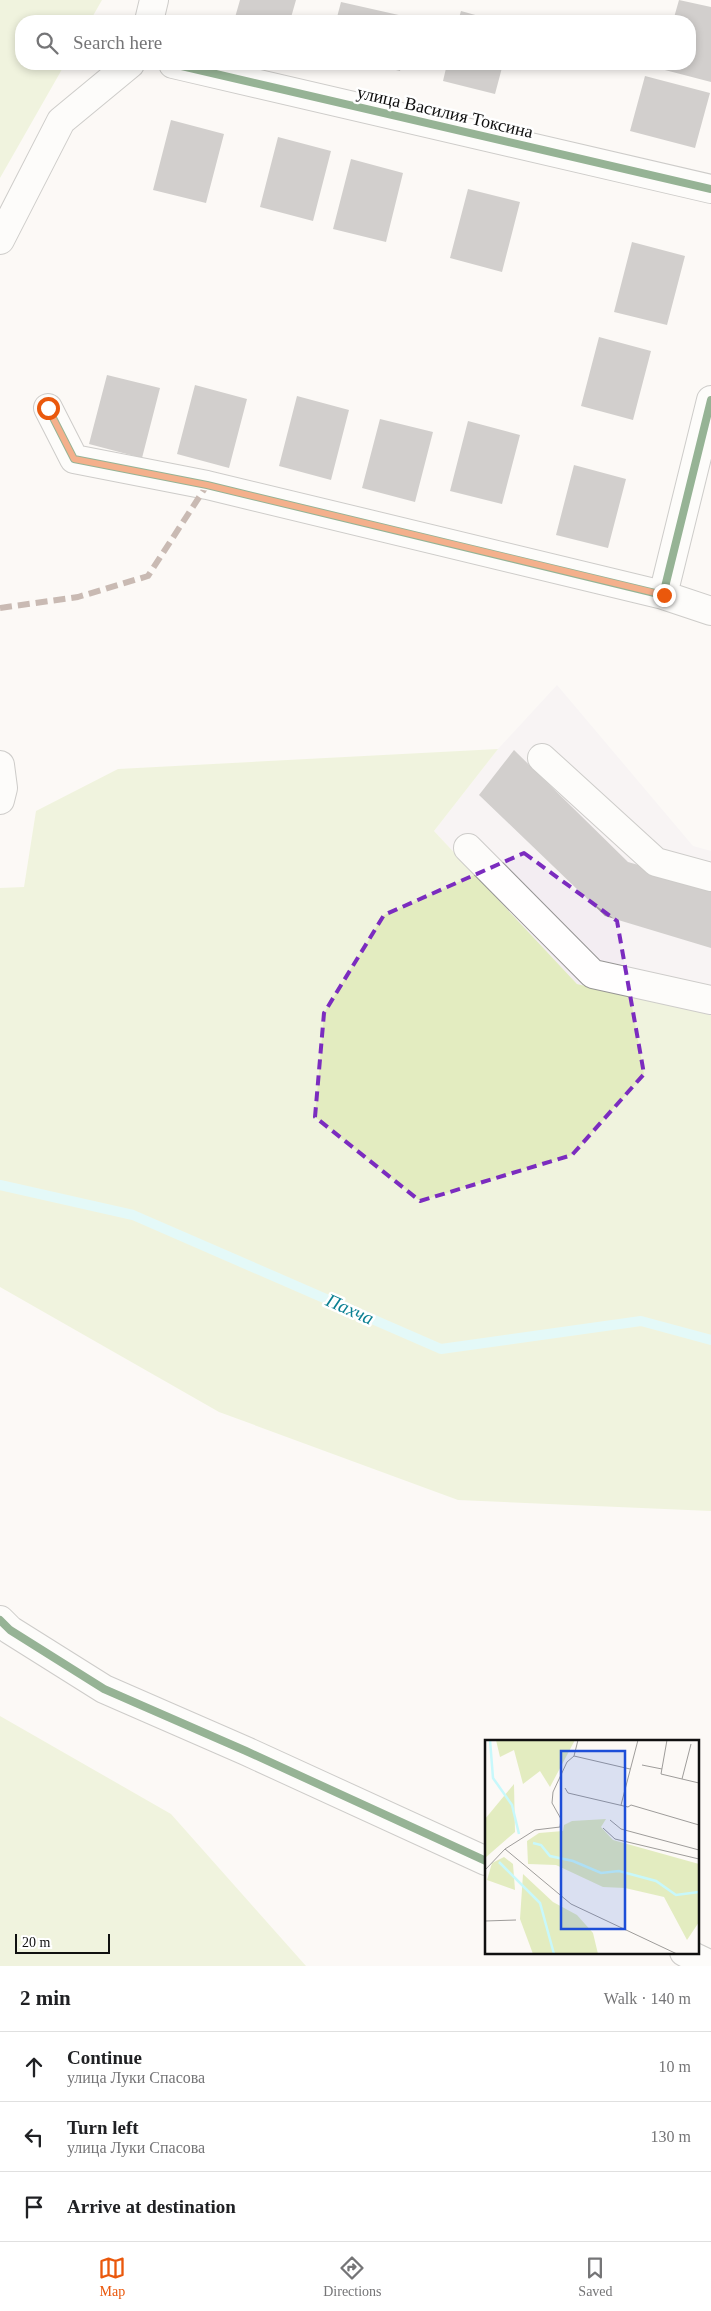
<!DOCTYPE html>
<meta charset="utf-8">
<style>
body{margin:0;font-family:"Times New Roman",serif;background:#f2f2f2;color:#202124}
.scale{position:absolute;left:15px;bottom:12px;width:95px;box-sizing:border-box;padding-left:5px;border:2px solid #101010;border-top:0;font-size:14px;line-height:18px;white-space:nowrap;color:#101010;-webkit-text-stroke:4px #fff;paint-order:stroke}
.stop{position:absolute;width:15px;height:15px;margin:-11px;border:4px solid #ea580c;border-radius:50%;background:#fff}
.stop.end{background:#ea580c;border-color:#fff;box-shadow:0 1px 5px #0008}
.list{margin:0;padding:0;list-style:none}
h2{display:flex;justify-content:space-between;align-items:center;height:65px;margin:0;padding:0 20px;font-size:21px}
h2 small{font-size:16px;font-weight:400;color:#757577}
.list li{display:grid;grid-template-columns:32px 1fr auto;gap:15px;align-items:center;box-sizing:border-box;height:70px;padding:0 20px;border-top:1px solid #e0e0e0}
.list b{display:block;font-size:19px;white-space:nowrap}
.list p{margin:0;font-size:16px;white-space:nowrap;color:#757577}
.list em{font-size:16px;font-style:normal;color:#757577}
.icon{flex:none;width:28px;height:28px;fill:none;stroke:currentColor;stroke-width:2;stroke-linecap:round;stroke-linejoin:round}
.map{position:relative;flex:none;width:711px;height:1966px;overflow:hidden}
.search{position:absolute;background:#fff;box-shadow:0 2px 8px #0003;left:15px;right:15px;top:15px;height:55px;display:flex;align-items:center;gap:12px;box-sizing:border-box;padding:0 18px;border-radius:20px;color:#757577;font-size:19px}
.sheet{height:275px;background:#fff}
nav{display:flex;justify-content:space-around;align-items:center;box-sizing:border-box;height:70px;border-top:1px solid #e0e0e0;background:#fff;font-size:14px;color:#757577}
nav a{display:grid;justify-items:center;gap:2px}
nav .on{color:#ea580c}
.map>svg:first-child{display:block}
.industrial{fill:#f3edf2}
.forest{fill:#e3ecc0}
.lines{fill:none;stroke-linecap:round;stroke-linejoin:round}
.stream{stroke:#c8f8fb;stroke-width:10}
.building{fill:#a09c9b}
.minor-casing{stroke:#969594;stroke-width:30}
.minor{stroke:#fffefe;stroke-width:28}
.quiet{stroke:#8d6e63;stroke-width:6;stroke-dasharray:12 6;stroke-linecap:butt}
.cycleway-casing{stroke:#fff;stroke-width:11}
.cycleway{stroke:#1b5e20;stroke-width:8}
.route{stroke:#ea580c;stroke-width:6}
.marked{fill:none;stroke:#7b2cbf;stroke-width:4;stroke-dasharray:10 6;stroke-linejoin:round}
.labels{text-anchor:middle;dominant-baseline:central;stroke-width:5;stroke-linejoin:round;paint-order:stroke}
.street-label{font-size:18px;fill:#101010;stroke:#fff}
.water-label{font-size:19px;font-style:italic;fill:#0b8093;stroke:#fff}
.inset-river{fill:none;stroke:#c8f8fb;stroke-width:2.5}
.inset-road{fill:none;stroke:#9e9c9a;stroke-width:1}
.view{fill:#1d4ed8;fill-opacity:0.15;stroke:#1d4ed8;stroke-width:2.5}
.inset-edge{fill:none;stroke:#101010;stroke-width:2.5}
</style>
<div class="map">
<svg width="711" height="1966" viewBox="0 0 711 1966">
<rect width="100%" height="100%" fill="#fcf9f6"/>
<path class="industrial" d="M557,685L693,846L711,851V1015L577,984L434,831L498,749Z"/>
<path class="forest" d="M0,0H102L90,21H21V64H65L0,178Z
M498,749L434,831L577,984L711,1015V1511L458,1500L219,1412L0,1287V888L24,887L36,811L118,769Z
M0,1716L171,1814L306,1966H0Z"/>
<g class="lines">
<path class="stream" d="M0,1185L133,1215L441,1349L641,1321L711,1340"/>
</g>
<path class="building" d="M240,0H296L290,21H234Z
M679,0L711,7V82L661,69L662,64H690V21H673Z
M341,2L412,18L411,21H336Z
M461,11L497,21H458Z
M371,64H402L400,71Z
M447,64H503L495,94L443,81Z
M645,76L710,93L695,148L630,131Z
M171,120L224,134L206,203L153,190Z
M278,137L331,151L313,221L260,207Z
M351,159L403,173L386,242L333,229Z
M468,189L520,202L502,272L450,258Z
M632,242L685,256L667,325L614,312Z
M599,337L651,351L633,420L581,406Z
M107,375L160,388L142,458L89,444Z
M195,385L247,399L229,468L177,454Z
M297,396L349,410L331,480L279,466Z
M380,419L433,432L415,502L362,488Z
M468,421L520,435L502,504L450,491Z
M574,465L626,479L608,548L556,535Z
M514,750L628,862L711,886V948L605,916L479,795Z"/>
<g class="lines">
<g class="minor-casing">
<path id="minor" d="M149,21L154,0
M173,64L711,189
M0,240L61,121L130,64
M48,408L74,459L207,485L663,595L711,611
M663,595L711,400
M542,758L656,862L711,877
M0,765L3,788L0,800
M468,848L593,974L711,1000
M0,1620L10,1630L104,1689L246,1751L486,1861
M684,1952L711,1965"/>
</g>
<use href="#minor" class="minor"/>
<path class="quiet" d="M0,608L78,597L148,576L207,485"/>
<g class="cycleway-casing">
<path id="cycleway" d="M173,64L711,189
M48,408L74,459L207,485L663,595L711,400
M0,1620L10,1630L104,1689L246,1751L486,1861"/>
</g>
<use href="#cycleway" class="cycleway"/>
</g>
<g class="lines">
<path class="route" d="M48,408L74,459L207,485L664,595"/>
</g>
<path d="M0 0H711V1966H0ZM524,853L617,921L644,1074L572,1155L420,1201L315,1117L324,1013L384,915Z" fill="#fcf9f6" fill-opacity=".55" fill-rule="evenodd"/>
<path class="marked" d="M524,853L617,921L644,1074L572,1155L420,1201L315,1117L324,1013L384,915Z"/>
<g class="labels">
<g class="street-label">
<text transform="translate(445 112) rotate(13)">улица Василия Токсина</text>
</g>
<g class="water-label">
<text transform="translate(350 1309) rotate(24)">Пахча</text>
</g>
</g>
<g transform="translate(485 1740)">
<rect width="214" height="214" fill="#fcf9f6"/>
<path d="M11,0H90L65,47L55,31L38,44L29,10L15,17ZM29,44L30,92L0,118V79ZM121,79L116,87L128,100L214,124V182L202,200L179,157L140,148L118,147L71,125L43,124L42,101L54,93L78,91L79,85L87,81ZM19,117L28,124L30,150L2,140L7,123ZM38,134L68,162L92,175L108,193L113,214H48L35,179Z" fill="#e3ecc0"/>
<path class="inset-river" d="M5,0L8,38L27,65L34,94M48,103L56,105L65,116L88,121L116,133L134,131L171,141L191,155L214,152M14,122L55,163L69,214"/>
<path class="inset-road" d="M182,0L176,34L197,39M206,4L197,39L214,43M89,16L145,29M157,25L177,29M80,48L83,53L143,67L146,65L214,85M136,65L153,0M125,80L136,89L214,110M118,88L130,99L214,119M20,109L86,164L192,214M0,130L20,109L50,90L75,87L76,79L67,63L68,52L82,22L89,16L93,0M0,181L31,180"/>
<path class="view" d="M76,11H140V189H76Z"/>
<rect width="214" height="214" class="inset-edge"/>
</g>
</svg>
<div class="scale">20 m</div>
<div class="stop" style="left:48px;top:408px"></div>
<div class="stop end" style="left:664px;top:595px"></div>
<div class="search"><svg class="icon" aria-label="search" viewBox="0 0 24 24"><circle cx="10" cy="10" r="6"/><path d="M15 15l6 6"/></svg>Search here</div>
</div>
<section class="sheet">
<h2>2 min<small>Walk · 140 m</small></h2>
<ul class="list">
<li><svg class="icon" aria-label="ahead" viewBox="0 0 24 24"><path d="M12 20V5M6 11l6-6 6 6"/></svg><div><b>Continue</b><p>улица Луки Спасова</p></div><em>10 m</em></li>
<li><svg class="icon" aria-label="left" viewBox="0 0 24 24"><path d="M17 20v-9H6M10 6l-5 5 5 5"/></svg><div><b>Turn left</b><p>улица Луки Спасова</p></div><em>130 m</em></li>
<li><svg class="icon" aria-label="arrive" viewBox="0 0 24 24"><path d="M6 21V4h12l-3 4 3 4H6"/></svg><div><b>Arrive at destination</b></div></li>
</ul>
</section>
<nav>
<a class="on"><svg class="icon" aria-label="map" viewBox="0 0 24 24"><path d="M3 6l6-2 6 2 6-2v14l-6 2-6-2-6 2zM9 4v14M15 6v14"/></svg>Map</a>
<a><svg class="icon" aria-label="directions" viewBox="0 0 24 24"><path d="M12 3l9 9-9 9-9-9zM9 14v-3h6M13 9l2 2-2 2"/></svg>Directions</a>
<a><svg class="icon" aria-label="saved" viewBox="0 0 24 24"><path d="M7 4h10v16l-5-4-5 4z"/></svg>Saved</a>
</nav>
